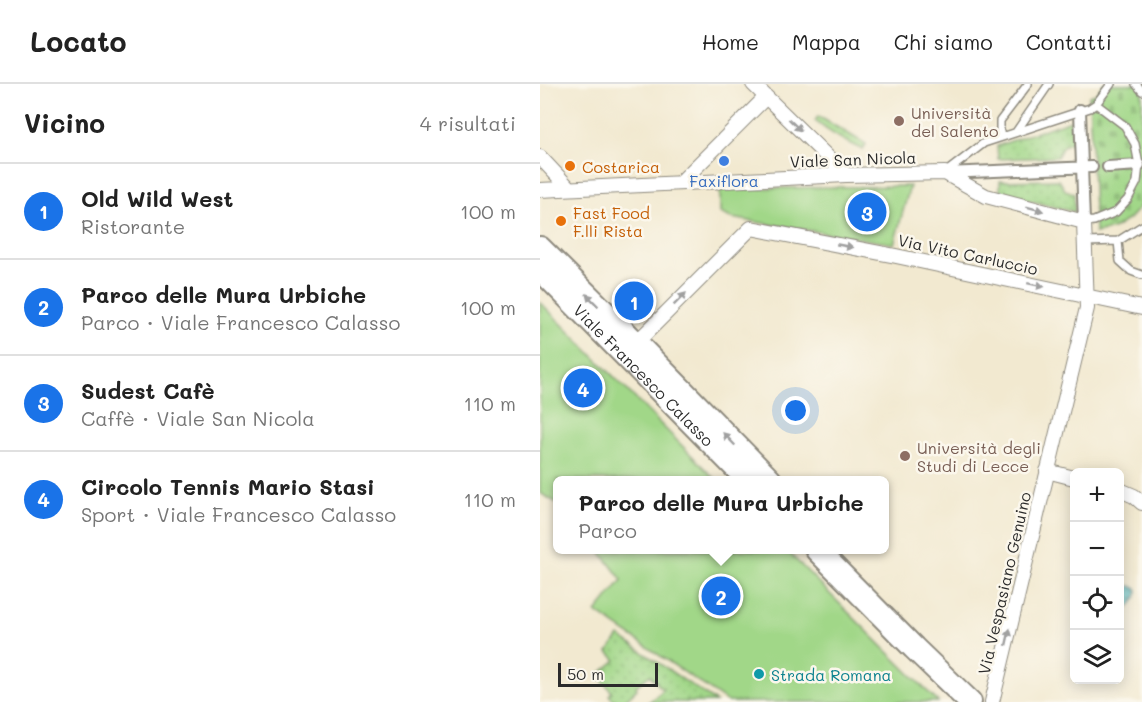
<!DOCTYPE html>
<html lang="it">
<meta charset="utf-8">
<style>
body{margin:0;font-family:Mali,sans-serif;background:#f6f6f6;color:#222}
.controls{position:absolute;right:18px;bottom:18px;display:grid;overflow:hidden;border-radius:9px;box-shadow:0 3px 15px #0003}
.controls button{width:54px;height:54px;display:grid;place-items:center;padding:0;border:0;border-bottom:2px solid #e0e0e0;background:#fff;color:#222;font:30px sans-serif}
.scale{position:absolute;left:18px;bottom:15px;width:100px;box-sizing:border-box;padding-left:6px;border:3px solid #2b2b2b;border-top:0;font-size:16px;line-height:21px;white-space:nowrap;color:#2b2b2b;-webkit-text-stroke:4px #fbf7ec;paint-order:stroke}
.you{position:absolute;left:256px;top:327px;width:21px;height:21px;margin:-15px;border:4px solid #fff;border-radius:50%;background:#1a73e8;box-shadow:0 0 0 9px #1a73e833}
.badge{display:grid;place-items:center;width:39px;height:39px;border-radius:50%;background:#1a73e8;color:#fff;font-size:20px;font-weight:700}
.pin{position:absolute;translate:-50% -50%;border:3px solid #fff;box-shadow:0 2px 6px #0006}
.popup{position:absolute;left:13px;top:392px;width:336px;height:78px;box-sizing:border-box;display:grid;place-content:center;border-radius:9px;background:#fff;filter:drop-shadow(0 2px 4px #0005);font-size:20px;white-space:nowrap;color:#767676}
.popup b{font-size:22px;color:#222}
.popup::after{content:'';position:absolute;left:50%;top:100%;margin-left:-12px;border:12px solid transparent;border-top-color:#fff}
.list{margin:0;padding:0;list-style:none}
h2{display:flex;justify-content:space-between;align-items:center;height:78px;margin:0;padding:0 24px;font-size:26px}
h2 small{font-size:20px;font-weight:400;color:#767676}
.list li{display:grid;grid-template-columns:39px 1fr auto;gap:18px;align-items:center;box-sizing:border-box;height:96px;padding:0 24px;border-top:2px solid #e0e0e0}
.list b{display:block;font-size:22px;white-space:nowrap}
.list p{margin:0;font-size:20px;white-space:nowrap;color:#767676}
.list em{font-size:20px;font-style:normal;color:#767676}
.icon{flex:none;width:33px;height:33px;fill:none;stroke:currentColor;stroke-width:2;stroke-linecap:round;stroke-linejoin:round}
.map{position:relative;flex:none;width:602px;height:618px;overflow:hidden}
header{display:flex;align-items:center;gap:36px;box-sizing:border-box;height:84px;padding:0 30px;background:#fff;border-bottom:2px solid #e0e0e0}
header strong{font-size:28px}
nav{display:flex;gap:33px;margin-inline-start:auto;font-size:21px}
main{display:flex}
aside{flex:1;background:#fff}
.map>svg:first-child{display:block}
.grass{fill:url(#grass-dots);stroke:#66815a;stroke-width:1.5}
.cemetery{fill:url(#cemetery-stones);stroke:#66815a;stroke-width:1.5}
.park{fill:#a1d788;stroke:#66815a;stroke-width:1.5}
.water{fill:url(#water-rules);stroke:#3e7679;stroke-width:1.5}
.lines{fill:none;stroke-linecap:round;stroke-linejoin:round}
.service-casing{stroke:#8e8a7e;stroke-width:10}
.pedestrian-casing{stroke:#8e8a7e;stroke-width:14}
.minor-casing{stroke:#8e8a7e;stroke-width:16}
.primary-casing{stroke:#8e8a7e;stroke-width:26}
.service{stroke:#fff;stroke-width:7}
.pedestrian{stroke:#fff;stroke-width:10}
.minor{stroke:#fff;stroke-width:14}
.primary{stroke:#fff;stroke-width:22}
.oneway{fill:#a0a0a0}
.education-dot{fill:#8d6e63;stroke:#fbf7ec;stroke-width:2}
.shop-dot{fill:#3f7fe0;stroke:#fbf7ec;stroke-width:2}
.food-dot{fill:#e8710a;stroke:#fbf7ec;stroke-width:2}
.culture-dot{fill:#0f9aa8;stroke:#fbf7ec;stroke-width:2}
.labels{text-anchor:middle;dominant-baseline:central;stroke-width:5;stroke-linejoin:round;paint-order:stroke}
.education-label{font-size:16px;fill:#785e54;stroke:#fbf7ec;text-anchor:start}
.street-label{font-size:16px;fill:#2b2b2b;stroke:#fbf7ec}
.food-label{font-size:16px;fill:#c56008;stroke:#fbf7ec;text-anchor:start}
.shop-label{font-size:16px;fill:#366cbe;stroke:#fbf7ec}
.culture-label{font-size:16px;fill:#0d838f;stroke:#fbf7ec;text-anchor:start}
</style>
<header>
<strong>Locato</strong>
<nav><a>Home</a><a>Mappa</a><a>Chi siamo</a><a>Contatti</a></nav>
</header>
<main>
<aside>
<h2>Vicino<small>4 risultati</small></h2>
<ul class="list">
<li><span class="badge">1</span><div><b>Old Wild West</b><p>Ristorante</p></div><em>100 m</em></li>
<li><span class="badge">2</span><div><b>Parco delle Mura Urbiche</b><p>Parco · Viale Francesco Calasso</p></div><em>100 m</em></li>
<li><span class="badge">3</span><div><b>Sudest Cafè</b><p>Caffè · Viale San Nicola</p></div><em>110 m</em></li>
<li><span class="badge">4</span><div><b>Circolo Tennis Mario Stasi</b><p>Sport · Viale Francesco Calasso</p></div><em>110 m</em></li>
</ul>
</aside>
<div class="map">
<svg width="602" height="618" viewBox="0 0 602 618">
<defs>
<pattern id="grass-dots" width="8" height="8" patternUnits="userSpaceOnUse" patternTransform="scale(1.5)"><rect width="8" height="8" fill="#a1d788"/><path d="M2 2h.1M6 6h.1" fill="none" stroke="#8bb976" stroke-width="1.8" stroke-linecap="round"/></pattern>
<pattern id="cemetery-stones" width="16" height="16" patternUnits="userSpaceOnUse" patternTransform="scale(1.5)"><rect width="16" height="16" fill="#a1d788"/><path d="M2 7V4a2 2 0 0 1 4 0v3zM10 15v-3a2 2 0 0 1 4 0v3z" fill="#8bb976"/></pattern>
<pattern id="water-rules" width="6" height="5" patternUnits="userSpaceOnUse" patternTransform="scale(1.5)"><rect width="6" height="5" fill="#52c0c7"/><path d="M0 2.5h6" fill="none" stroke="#449ca2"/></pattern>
</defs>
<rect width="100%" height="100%" fill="#fbf7ec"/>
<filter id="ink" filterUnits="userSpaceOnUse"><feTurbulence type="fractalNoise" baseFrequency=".0167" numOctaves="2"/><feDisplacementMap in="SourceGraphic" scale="12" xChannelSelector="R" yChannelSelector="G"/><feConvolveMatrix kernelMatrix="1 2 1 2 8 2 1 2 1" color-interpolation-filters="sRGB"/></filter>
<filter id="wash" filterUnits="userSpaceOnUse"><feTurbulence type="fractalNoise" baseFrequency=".008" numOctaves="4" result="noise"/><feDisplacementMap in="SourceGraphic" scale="24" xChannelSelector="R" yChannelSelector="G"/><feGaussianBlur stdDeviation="1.35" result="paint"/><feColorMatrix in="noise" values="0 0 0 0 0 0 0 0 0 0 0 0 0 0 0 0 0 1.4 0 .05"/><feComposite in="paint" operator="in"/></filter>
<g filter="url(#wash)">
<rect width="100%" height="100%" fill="#f2e9d0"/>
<path class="grass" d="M278,32L326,60L323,66C305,58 290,49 275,37Z
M531,36L532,58L523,62L517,73L458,75L457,62Z
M519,96L525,106L534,109L535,128L460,109V97Z
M79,552L176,618H107H109L123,606L110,591L96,602L97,605L83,618H75L69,611L72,608L58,591L76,576L68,568Z"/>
<path class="cemetery" d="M563,0H602V120L589,135L573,145L555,149L549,12L556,10Z"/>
<path class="park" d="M370,102L354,160L191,134L180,129V105Z
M0,218L171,391L177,396H18L17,419L0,409Z
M59,466H246L398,618H188L56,528L82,496Z"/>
<path class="water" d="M591,502L597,505C598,516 589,524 580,528V508L586,503Z"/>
</g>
<g filter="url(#ink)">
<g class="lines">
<g class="service-casing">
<path id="service" d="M596,0L602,7
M476,48L509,0
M460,53V37L488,0
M405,89L444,59L550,24L556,20L571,0
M544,138L554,137L576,128L588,115L597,98L599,81L595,60L585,42L556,20
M578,157L580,177L591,187L602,191
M546,158L578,157L602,142"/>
</g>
<g class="pedestrian-casing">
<path id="pedestrian" d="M540,26L544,138
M568,83L599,81
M405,89L552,83"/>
</g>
<g class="minor-casing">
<path id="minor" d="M213,0L306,91
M0,73L29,104
M140,99L226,13
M0,106L306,91L405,89L446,112L544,138L547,224L452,618
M91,264L211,144L356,172L602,224
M507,387L534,394
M580,406L594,412L602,419"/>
</g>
<g class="primary-casing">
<g id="primary">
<path d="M0,164L96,259L230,396"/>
<path id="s1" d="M1,186L208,396"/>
<path d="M277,466L374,564L430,618"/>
</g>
</g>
<use href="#service" class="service"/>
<use href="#pedestrian" class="pedestrian"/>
<use href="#minor" class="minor"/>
<use href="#primary" class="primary"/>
</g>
<defs><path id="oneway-solid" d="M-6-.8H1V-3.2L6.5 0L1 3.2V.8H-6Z" transform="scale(1.5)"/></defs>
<g class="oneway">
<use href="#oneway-solid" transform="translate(255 41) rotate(44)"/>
<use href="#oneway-solid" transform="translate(495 125) rotate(15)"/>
<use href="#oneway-solid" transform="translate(305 162) rotate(11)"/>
<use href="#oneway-solid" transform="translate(496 201) rotate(12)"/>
<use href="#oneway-solid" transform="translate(140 215) rotate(-45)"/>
<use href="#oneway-solid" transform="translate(52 216) rotate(-135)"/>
<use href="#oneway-solid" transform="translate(189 355) rotate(-134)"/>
<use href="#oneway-solid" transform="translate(468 553) rotate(-77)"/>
</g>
</g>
<g class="education-dot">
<circle cx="359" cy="37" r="6"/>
<circle cx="365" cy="372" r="6"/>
</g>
<circle class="shop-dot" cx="184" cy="77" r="6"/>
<g class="food-dot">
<circle cx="30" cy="82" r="6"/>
<circle cx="21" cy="137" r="6"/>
</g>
<circle class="culture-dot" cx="219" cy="590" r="6"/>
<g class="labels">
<g class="education-label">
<text x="371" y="28">Università<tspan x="371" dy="18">del Salento</tspan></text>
<text x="377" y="363">Università degli<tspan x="377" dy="18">Studi di Lecce</tspan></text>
</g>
<g class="street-label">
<text transform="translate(313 75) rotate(-2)">Viale San Nicola</text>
<text transform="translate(428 170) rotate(12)">Via Vito Carluccio</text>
<text stroke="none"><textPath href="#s1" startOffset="147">Viale Francesco Calasso</textPath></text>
<text transform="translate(464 499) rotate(-77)">Via Vespasiano Genuino</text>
</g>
<g class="food-label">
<text x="42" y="82">Costarica</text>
<text x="33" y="128">Fast Food<tspan x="33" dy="18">F.lli Rista</tspan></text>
</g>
<g class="shop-label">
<text x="184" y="96">Faxiflora</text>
</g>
<g class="culture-label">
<text x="231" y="590">Strada Romana</text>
</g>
</g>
</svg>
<div class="controls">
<button>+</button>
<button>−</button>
<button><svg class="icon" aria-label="locate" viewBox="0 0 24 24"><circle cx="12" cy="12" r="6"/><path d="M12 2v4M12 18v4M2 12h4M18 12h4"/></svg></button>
<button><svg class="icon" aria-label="layers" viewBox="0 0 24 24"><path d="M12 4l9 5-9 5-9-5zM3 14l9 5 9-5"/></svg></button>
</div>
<div class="scale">50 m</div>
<div class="you"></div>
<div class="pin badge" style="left:94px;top:217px">1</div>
<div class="pin badge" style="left:181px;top:512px">2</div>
<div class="popup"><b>Parco delle Mura Urbiche</b>Parco</div>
<div class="pin badge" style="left:327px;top:128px">3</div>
<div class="pin badge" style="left:43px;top:304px">4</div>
</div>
</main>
